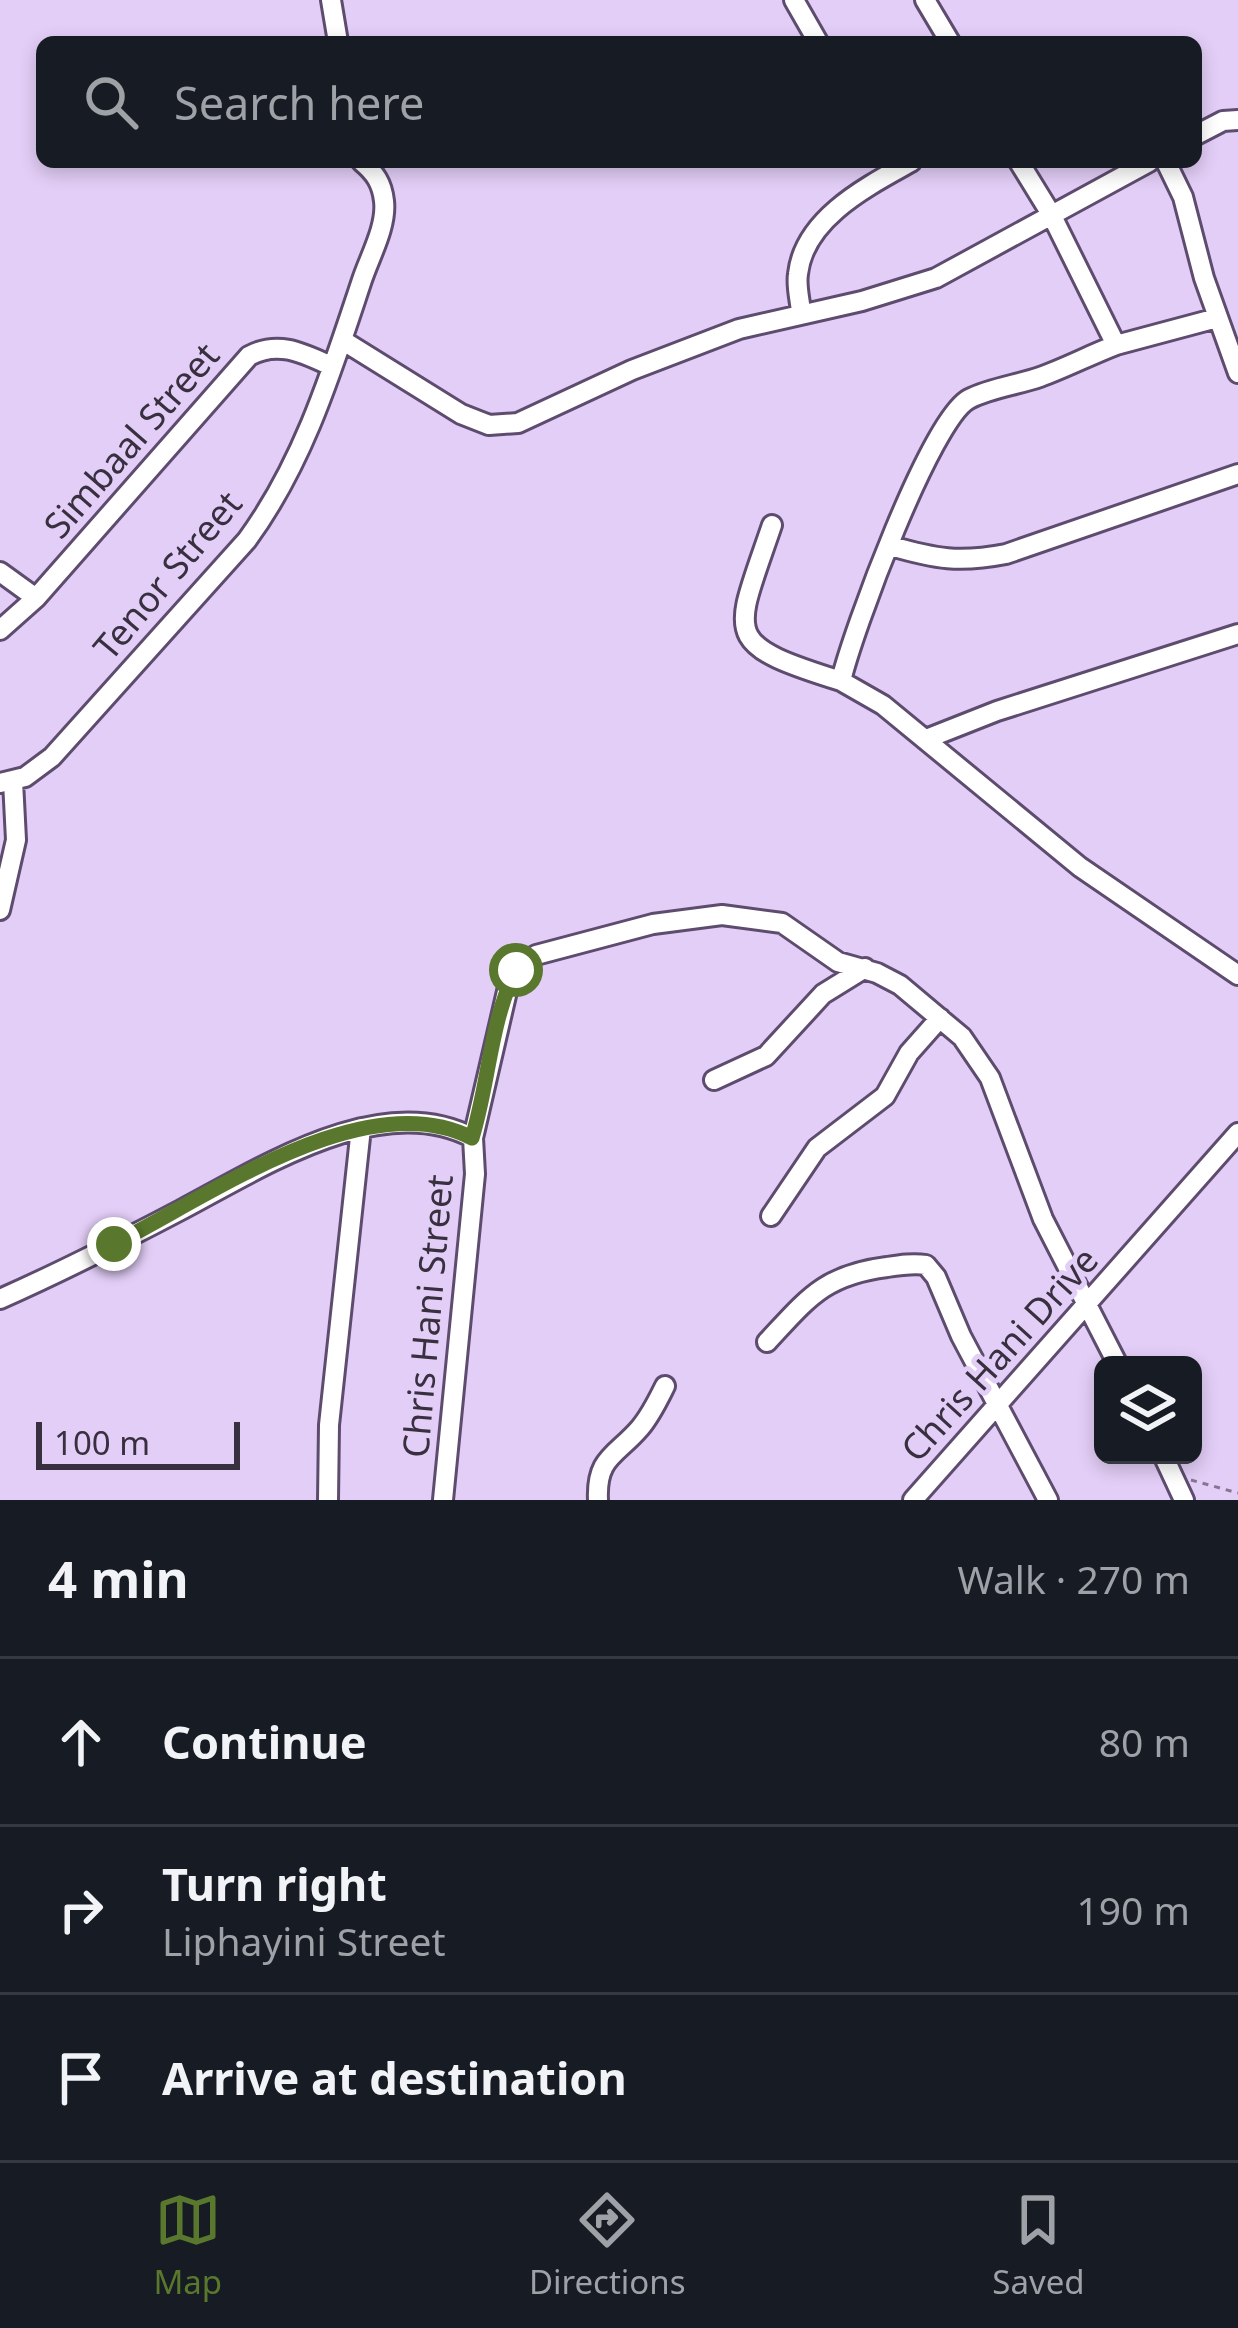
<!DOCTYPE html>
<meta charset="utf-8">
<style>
body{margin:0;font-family:"Noto Sans",sans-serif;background:#20242c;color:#f1f3f6}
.controls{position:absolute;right:36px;bottom:36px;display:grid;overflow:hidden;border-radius:18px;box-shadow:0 6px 18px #0003}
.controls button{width:108px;height:108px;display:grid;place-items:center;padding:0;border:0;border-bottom:3px solid #363941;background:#171b24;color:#f1f3f6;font:60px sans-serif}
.scale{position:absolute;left:36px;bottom:30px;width:204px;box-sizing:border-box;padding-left:12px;border:6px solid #382f3f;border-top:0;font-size:33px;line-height:42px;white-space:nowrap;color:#382f3f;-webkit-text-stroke:9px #e3cef7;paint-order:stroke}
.stop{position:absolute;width:36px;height:36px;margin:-27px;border:9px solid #59782d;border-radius:50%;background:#fff}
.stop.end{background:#59782d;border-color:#fff;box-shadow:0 3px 12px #0008}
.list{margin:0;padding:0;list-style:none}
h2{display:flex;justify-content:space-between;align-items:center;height:156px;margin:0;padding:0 48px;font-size:51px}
h2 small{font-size:39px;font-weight:400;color:#9ea1a6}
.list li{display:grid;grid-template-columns:78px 1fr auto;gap:36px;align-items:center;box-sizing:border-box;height:168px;padding:0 48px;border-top:3px solid #363941}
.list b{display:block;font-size:45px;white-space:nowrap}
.list p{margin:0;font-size:39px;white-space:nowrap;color:#9ea1a6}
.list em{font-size:39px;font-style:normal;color:#9ea1a6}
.icon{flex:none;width:66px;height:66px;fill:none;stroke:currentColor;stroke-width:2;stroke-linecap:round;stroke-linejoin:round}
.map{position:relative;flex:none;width:1238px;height:1500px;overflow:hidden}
.search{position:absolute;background:#171b24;box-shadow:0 6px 18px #0003;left:36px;right:36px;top:36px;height:132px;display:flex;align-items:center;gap:30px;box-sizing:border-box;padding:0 42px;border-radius:18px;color:#9ea1a6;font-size:45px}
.sheet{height:660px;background:#171b24}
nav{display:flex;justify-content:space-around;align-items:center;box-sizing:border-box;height:168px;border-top:3px solid #363941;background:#171b24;font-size:33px;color:#9ea1a6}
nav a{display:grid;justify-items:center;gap:6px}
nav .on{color:#59782d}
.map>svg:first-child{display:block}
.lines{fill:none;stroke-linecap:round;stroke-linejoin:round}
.minor-casing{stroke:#5e4c6f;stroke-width:24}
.path{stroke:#857792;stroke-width:3;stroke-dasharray:6 6;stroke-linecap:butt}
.minor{stroke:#fff;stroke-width:18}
.route{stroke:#59782d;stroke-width:15}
.labels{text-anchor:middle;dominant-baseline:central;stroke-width:10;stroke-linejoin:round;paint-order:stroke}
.street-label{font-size:36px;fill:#382f3f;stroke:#e3cef7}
</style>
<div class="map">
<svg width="1238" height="1500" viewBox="0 0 1238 1500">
<rect width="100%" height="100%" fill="#e3cef7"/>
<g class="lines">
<g class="minor-casing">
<path id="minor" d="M331,0L338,42
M794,0L818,42
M925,0L950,42
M1196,135L1223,121L1238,120
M1019,162L1051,214L1116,345C1090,355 1065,368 1040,377C1017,385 990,388 969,399C931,419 852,633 841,681L883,705L1080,867L1238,975
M1166,162L1183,197L1204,278L1238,373
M801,312C800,300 796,286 798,274C804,218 868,186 911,162
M342,340L461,414L489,425L518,423L632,370L739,329L862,301L936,278L1149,162
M1116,345L1217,318
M772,525C734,637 719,643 841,681
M891,546C936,559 959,563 1006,554L1238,474
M0,572L36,598
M0,630L36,598L249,356C278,340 303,353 331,366
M926,739L997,711L1238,634
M0,783L25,777L52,757L247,540C304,462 332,370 362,280C370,256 387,226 384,201C382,183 375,173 362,162
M0,910L16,840L13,781
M714,1080L766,1056L823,994L865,968
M771,1216L817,1148L885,1096L909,1053L940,1018
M0,1299C61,1272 122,1241 181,1210C261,1168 381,1089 473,1138
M767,1342C808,1298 824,1275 887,1267C900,1265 913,1263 926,1265L936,1277L961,1336L1048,1500
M1163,1455L1184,1500
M328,1500L329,1425L361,1128
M443,1500L475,1174L473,1138L508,987L516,971L536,955L653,924L722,915L782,923L838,962L877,973L900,985L962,1037L990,1078L1043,1219L1118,1365
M598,1500C596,1457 616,1456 640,1428C651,1415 658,1400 665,1386
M913,1500L1238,1133"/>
</g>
<path class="path" d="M1191,1480L1238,1493"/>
<use href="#minor" class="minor"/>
</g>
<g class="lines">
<path class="route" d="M114,1244C208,1197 366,1083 472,1138C489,1083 490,1022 516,970"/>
</g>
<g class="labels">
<g class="street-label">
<text transform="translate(131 440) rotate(-49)">Simbaal Street</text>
<text transform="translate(167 575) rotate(-50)">Tenor Street</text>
<text transform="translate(427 1316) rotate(-85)">Chris Hani Street</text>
<text transform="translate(999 1354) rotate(-48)">Chris Hani Drive</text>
</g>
</g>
</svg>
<div class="controls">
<button><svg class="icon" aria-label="layers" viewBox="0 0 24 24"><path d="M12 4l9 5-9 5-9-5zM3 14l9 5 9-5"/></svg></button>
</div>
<div class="scale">100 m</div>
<div class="stop" style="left:516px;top:970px"></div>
<div class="stop end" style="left:114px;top:1244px"></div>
<div class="search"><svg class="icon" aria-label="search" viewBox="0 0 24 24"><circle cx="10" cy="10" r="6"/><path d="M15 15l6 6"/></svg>Search here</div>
</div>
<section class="sheet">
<h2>4 min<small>Walk · 270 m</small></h2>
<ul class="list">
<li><svg class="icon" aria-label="ahead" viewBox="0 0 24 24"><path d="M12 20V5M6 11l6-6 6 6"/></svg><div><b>Continue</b></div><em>80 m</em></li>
<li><svg class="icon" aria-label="right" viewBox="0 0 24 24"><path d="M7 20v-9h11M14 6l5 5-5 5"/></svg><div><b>Turn right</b><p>Liphayini Street</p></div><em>190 m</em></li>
<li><svg class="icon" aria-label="arrive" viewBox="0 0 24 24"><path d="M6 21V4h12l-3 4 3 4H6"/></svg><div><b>Arrive at destination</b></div></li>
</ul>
</section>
<nav>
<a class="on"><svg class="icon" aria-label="map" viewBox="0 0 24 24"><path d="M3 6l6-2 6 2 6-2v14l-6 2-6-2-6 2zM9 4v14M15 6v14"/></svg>Map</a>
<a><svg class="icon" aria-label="directions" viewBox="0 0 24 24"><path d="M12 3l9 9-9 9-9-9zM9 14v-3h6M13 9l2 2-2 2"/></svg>Directions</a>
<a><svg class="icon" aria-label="saved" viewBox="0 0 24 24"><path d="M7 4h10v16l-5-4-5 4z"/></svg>Saved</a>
</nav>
